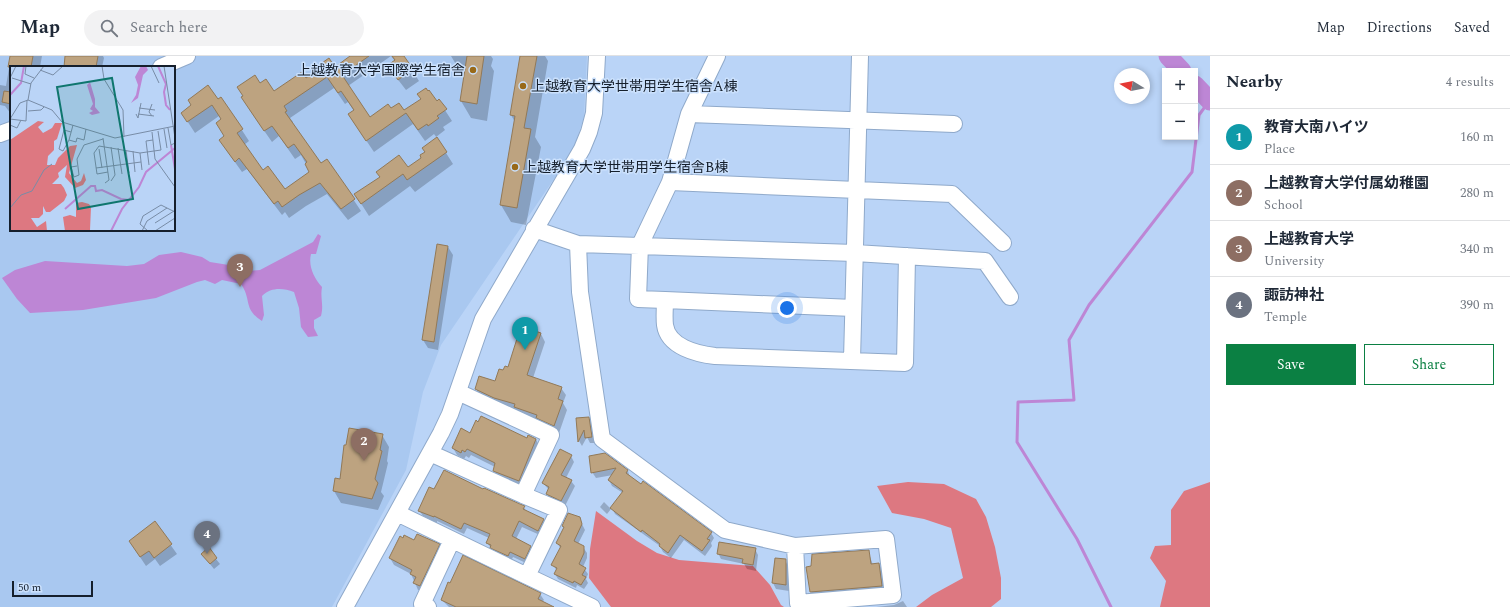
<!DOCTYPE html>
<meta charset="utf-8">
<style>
body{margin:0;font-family:Spectral,"Noto Sans JP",serif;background:#f2f2f3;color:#1f2937}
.controls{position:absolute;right:12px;top:12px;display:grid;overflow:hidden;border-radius:0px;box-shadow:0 2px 6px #0003}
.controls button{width:36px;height:36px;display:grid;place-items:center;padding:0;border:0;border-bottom:1px solid #e0e1e3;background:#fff;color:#1f2937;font:20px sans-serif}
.compass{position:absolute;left:1114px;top:12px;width:36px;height:36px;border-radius:50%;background:#fff;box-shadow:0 2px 6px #0003;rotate:280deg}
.scale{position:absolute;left:12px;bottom:10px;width:81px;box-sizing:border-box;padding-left:4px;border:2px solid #151f2c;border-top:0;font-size:11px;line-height:14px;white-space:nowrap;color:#151f2c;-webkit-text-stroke:3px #cbe1fd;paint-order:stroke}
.you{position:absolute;left:787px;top:252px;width:14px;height:14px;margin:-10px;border:3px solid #fff;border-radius:50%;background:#1a73e8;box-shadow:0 0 0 6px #1a73e833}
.badge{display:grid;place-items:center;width:26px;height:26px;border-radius:50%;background:#0b8043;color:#fff;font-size:13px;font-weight:700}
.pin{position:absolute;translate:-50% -33px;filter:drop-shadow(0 1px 2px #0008)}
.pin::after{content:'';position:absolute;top:21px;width:14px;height:12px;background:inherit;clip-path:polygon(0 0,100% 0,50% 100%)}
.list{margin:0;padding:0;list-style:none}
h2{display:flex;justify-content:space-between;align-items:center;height:52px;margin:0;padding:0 16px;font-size:17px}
h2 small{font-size:13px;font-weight:400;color:#747a83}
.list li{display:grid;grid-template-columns:26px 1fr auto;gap:12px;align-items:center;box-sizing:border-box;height:56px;padding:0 16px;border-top:1px solid #e0e1e3}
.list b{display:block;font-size:15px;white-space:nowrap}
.list p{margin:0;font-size:13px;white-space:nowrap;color:#747a83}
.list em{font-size:13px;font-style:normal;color:#747a83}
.actions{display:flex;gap:8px;padding:12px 16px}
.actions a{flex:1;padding:9px 0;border:1px solid #0b8043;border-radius:0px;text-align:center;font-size:14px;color:#0b8043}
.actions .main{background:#0b8043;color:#fff}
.icon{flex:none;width:22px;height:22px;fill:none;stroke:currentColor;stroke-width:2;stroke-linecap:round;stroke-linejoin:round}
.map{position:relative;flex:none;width:1210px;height:551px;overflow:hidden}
header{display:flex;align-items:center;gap:24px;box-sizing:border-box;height:56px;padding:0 20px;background:#fff;border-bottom:1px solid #e0e1e3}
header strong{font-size:19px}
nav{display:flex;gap:22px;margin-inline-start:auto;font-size:14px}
.search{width:280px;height:36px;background:#f2f2f3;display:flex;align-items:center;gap:10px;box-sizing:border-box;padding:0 14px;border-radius:22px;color:#747a83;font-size:15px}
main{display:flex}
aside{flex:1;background:#fff}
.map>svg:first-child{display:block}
.built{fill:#a9c8f0;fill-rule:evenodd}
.forest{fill:#dd7881}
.water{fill:#bd86d5}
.shadow{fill:#0003}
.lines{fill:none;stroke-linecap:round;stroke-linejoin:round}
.stream{stroke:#bd86d5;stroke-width:3}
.river{stroke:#bd86d5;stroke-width:19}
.building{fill:#bda380;stroke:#927957}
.minor-casing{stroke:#8fa9ca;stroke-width:18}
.minor{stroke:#fff;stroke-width:16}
.poi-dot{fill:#986919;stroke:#cbe1fd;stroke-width:1.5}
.labels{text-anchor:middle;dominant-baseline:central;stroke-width:3;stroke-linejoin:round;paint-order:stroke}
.poi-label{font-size:14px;fill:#151f2c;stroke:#cbe1fd;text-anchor:start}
.inset-river{fill:none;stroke:#bd86d5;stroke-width:2}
.inset-road{fill:none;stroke:#788ca6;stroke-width:1}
.view{fill:#0f766e;fill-opacity:0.15;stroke:#0f766e;stroke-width:2}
.inset-edge{fill:none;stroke:#151f2c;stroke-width:2}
</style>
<header>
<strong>Map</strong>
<div class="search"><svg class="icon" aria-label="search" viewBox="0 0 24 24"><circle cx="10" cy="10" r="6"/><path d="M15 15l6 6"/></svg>Search here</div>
<nav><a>Map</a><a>Directions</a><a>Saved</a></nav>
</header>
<main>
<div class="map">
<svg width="1210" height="551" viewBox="0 0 1210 551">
<rect width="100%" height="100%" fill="#bad4f7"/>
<path class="built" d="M0,0H587L584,61L573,95L441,289L423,336L406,414L332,551H0ZM11,11H174V174H11Z"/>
<path class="forest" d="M908,426L944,428L976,443L986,461L995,491L1001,522V543L991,551H916L932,539L963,522L951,472L924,463L892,457L877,430Z
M1210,426V551H1160L1166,525L1150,502L1155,490L1171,489V454L1184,435Z
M596,455L637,485L657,497L679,504L753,510L770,529L781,549L784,551H611L589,522L590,493Z"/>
<path class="water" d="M318,178L321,180L316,198H311C308,210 314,222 322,231C320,242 324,249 321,260L314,264V272L318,280L308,281L301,271L299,252L294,236C283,232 271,231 262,240L264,259L262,265C243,253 252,244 241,228L222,224L215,228L205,224L197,226L156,242L83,254L30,257L17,243L2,222L15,214L45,205L127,210L144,208L159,199L181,196L202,201L210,206L235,210L249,215L260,214L313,186Z"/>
<path class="shadow" d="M11,0H42L40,11H11V58L5,50L0,49V29L6,30Z
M66,0H103L104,2L102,11H65Z
M352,0H403L419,25L406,34L396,21L395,5L391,0L348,30L370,62L391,53L404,56L439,45L452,65L443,71L445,74L436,81L453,108L415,136L410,130L369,160L355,138L408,113L423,102L437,82L434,78L425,85L413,68L374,96L349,59L354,55L348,46L345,48L334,32L290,62L293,66L291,67L321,108L327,104L361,155L348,164L327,138L306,150L289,162L285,156L282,159L247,113L242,116L227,95L220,84L225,81L222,64L219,60L195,77L182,57L221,42L249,85L244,89L263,115L285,134L311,117L301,99L295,103L279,80L272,86L249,53L260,29L274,37L334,12Z
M451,0H491L493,3L491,10L494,15L487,65L471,62L461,45L466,12L457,10Z
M521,0H545L548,5L535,81L541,91L526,169L511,166L501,149L515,66L511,59Z
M448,191L453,199L438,294L428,292L423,284Z
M522,272L541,278L545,286L533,322L561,332L566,339L563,347L567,354L559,377L520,359L517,354L499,350L481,341L476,333L495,326L508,313Z
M589,362L592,368L595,387H590L587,381L582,390L579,385L577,363Z
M470,378L536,383L539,390L523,431L498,421L494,415L495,411L471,399L469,402L466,400L464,403L457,399L453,392Z
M382,379L389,391L387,405L388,407L381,436L384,440L378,454L341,447L334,435L341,424Z
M605,398L628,415L630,422L711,477L714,482L711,487L712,490L705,500L684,484L671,502L663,496L660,490L615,458L612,452L623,437L612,430L609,424L613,419L596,422L592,416Z
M571,400L574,406L566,422L571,425L575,430L565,450L550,444L547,438L549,434L543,427Z
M434,434L483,435L524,451L526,455L543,464L547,470L542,480L522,471L516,483L530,490L534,496L528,508L513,501L511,505L495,497L487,487L489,482L467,472L464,478L437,465V467L423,460L419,454Z
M604,446L611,453L607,458L600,451Z
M579,462L585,474L578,488L583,491L587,497V502L583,511L588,518L586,523L588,527L584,533L577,529L576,532L558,523L555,518L557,515L553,509L561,493L557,487L565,472L563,470Z
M155,467L177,498L160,510L155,503L146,510L130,486Z
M400,482L439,489L443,496L424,536L418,534L411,518L394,509L390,502Z
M755,493L758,499L756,515L747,513L744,508L721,503L718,497Z
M868,495L873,509L879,508L882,513L885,535L814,541L811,536L807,511Z
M202,498L216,503L220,508L214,513Z
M785,504L788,510L789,535L776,533L773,527Z
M540,538L544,544L542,546L551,551H449L442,544Z
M903,545L907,551H876L894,549Z"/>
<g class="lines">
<path class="stream" d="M1111,551L1077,483L1017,386L1018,346L1074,344L1069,284L1089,249L1192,116L1199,59L1210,44"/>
<path class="river" d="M1168,0L1182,15
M1195,29L1210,45"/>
</g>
<path class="building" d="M10,0H33L31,11H8Z
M65,0H98L96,11H64Z
M350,0H369L342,19L370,61L388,48L391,52L399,47L404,54L421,43L417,38L426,32L428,35L429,34L437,45L439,43L447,53L437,60L439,62L428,70L427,68L418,74L406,57L366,85L348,58L354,54L341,35L338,37L327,21L284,50L287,55L285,56L321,107L327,103L355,143L341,153L320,127L299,139L282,151L278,145L274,148L239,102L235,106L219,84L224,80L216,67L221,63L212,49L187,66L181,57L191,49L188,44L208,29L218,43L221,41L243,73L237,77L263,114L268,110L285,133L309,116L305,108L307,106L294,88L288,92L272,70L264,75L241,41L243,40L237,31L255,19L260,27L266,23L274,35L302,16L306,22L321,11L319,9L329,2L335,11Z
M392,0H404L413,13L398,24L388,9L395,4Z
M467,0H484L477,48L460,45Z
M520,0H537L524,72L531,73L517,152L500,149L515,60L510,59Z
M4,35L11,36V48L2,46Z
M437,81L447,96L407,124L403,118L361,148L354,138L380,121L376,116L399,99L408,111L421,102L420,99L425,96L422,92Z
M437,188L448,190L434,286L422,284Z
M521,270L541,277L527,319L562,331L558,343L563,345L554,370L536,362L537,359L514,351L515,348L494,342L475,333L479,320L495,325L499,313L503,314L505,310L508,311Z
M481,360L527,382L528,379L536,383L519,425L493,415L495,407L467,393L465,396L462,394L461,397L452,392L461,372L470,377L476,364L478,366Z
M589,361L592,381L585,382L584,374L578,386L576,362Z
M349,372L383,378L380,394L382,395L375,423L378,427L372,443L333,435L335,422L340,423L344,389H346Z
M560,393L572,399L561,419L572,424L561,445L546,438L549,431L542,427Z
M605,397L628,414L626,417L641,428L643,425L712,476L707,483L710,484L702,495L680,479L668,497L659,490L660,488L642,474L641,476L610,452L623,435L608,424L616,412L591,417L589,400Z
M444,414L483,433L484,432L520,448L525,450L523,453L544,463L538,475L519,465L512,480L531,490L525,503L510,496L508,500L490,492L491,489L486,487L490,478L464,467L461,473L434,460V461L418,455L429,431L434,433Z
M568,457L580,461L582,468L574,485L584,490V497L579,508L586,512L582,519L586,521L581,529L574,525L573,527L554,518L557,512L551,509L561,490L556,487L564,471L562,470Z
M155,465L172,488L154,502L149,495L140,501L129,485Z
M417,478L440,488L420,530L413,527L416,521L410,518L412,514L389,502L400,480L403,482L404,479L414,484Z
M719,486L756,492L753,509L742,507L743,503L717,498Z
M209,491L217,502L210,508L201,498Z
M869,494L871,508L879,507L882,530L810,536L806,511L811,510L812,498Z
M463,499L541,537L538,543L554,551H456L441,544L448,526L450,527Z
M775,502L786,503V529L772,527Z"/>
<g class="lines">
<g class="minor-casing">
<path id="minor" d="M717,0L689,58L670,126L640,189L638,243L665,244C665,252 664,261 665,269C668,291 697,298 715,300L905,307L907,200
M161,11L187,0
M689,58L954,68
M0,78L11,74
M670,126L952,138L1003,187
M534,173L578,188L855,197L985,205L1010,241
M578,188L580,236L602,383L725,474L795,490L886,483L893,539L798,547L795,490
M665,244L853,252
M852,304L860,0
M458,336L551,379L523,439L559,454L527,520L592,551
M430,397L523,439
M397,457L527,520
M345,551L441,377L450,358L483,263L582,93L589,76L594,57L597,0
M428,551L422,548L452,484"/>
</g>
<use href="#minor" class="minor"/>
</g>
<g class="poi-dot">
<circle cx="473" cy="14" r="4"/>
<circle cx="523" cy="30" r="4"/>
<circle cx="515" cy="111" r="4"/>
</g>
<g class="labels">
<g class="poi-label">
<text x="465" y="14" text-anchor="end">上越教育大学国際学生宿舎</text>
<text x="531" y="30">上越教育大学世帯用学生宿舎A棟</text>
<text x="523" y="111">上越教育大学世帯用学生宿舎B棟</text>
</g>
</g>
<g transform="translate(10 10)">
<rect width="165" height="165" fill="#bad4f7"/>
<path d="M28,55L34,56L28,61L33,67L42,62L45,57H52L47,73L44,75V84L38,90L37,99H45L48,92L60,80L67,79L59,107L67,117L71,115L74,107L76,114L73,119L65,122L55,111L57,99L48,107L49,111L42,118H51L54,122L57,129L54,135L40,146H36L33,140V148L29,152H21L27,161L36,155L37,165H0V74ZM72,136L79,138L81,141L80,164L55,165L53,151L60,149L66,151V137Z" fill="#dd7881"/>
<path d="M131,0H136L138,4L133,9L128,32L121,37L126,29L128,19L125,11ZM80,16L85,33V41L90,47L82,49L79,47L83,45L80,43L83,38L77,19Z" fill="#bd86d5"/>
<path class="inset-river" d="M148,0L156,18L154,26L156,39L160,44M0,29L11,17L14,0M161,79L165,103M55,143L81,120H85L86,125L92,124L111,133L119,134M101,165L112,143L129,121L136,106L165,82"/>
<path class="inset-road" d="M16,0L15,8L24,12M92,0L94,13L113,44L114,71M141,0L149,17M154,0L165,72M30,4L43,9L53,0M0,12L6,0M2,12L21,18M18,34L21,17L34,0M129,42L145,44M18,45L31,44L34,41M126,48L128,52L131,37M128,48L144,50M142,50L139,46L142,38M0,53L10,37L18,34L42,44L52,56L105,72L165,60M0,53L16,55L17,34M0,59L7,62L11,54M158,62L161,79L165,77M154,63L157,82M61,66L54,64L49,83L53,85L59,74L66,76L67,72L74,74L76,63M142,66L145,93L165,121M93,72L99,114L95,117M59,74L63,59M108,82L112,108M89,83L92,102M116,84L119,107M123,85L125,106M130,87L132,104M139,99L136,75L143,74M67,100L61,101L64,111L69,109L67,93L74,79L93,73M86,102L131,96M98,106L87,108L84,87L89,80L130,87L151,84L148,65M101,115L105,109L101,81M0,142L11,129L22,125L34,104L42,98M145,157L164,145M132,165L137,155L157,142M138,165L130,158L133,150L151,139L165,146M145,165L165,152"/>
<path class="view" d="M102,12L123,133L68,143L47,21Z"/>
<rect width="165" height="165" class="inset-edge"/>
</g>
</svg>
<div class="controls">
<button>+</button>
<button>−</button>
</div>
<svg class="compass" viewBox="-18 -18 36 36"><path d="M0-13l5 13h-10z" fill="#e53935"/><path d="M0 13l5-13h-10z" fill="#747a83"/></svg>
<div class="scale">50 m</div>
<div class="you"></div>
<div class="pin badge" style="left:525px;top:294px;background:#0f9aa8">1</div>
<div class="pin badge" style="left:364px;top:405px;background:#8d6e63">2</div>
<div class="pin badge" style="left:240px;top:231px;background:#8d6e63">3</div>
<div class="pin badge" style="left:207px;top:498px;background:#6b7280">4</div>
</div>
<aside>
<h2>Nearby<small>4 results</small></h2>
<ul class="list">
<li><span class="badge" style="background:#0f9aa8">1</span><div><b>教育大南ハイツ</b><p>Place</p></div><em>160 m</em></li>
<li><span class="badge" style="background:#8d6e63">2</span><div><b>上越教育大学付属幼稚園</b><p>School</p></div><em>280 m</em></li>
<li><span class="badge" style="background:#8d6e63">3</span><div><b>上越教育大学</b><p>University</p></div><em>340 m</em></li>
<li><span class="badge" style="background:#6b7280">4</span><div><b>諏訪神社</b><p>Temple</p></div><em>390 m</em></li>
</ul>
<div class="actions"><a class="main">Save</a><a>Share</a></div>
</aside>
</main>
